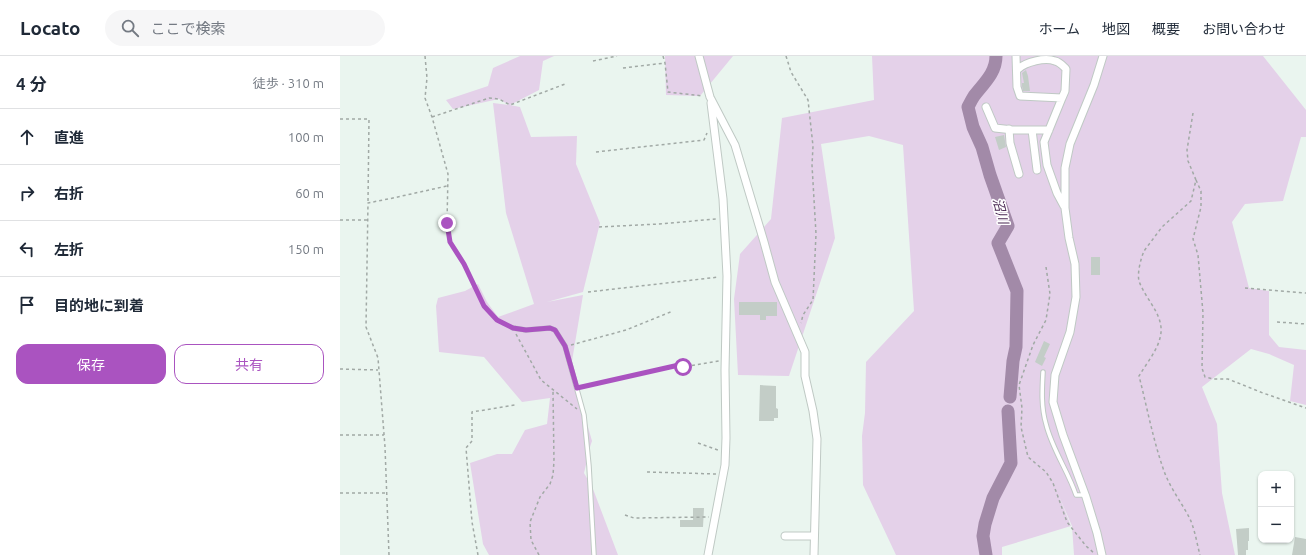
<!DOCTYPE html>
<html lang="ja">
<meta charset="utf-8">
<style>
body{margin:0;font-family:Ubuntu,"Noto Sans JP",sans-serif;background:#f6f6f7;color:#1f2937}
.controls{position:absolute;right:12px;bottom:12px;display:grid;overflow:hidden;border-radius:8px;box-shadow:0 1px 3px #0004}
.controls button{width:36px;height:36px;display:grid;place-items:center;padding:0;border:0;border-bottom:1px solid #e0e1e3;background:#fff;color:#1f2937;font:20px sans-serif}
.stop{position:absolute;width:12px;height:12px;margin:-9px;border:3px solid #aa53c0;border-radius:50%;background:#fff}
.stop.end{background:#aa53c0;border-color:#fff;box-shadow:0 1px 4px #0008}
.list{margin:0;padding:0;list-style:none}
h2{display:flex;justify-content:space-between;align-items:center;height:52px;margin:0;padding:0 16px;font-size:17px}
h2 small{font-size:13px;font-weight:400;color:#747a83}
.list li{display:grid;grid-template-columns:26px 1fr auto;gap:12px;align-items:center;box-sizing:border-box;height:56px;padding:0 16px;border-top:1px solid #e0e1e3}
.list b{display:block;font-size:15px;white-space:nowrap}
.list em{font-size:13px;font-style:normal;color:#747a83}
.actions{display:flex;gap:8px;padding:12px 16px}
.actions a{flex:1;padding:9px 0;border:1px solid #aa53c0;border-radius:12px;text-align:center;font-size:14px;color:#aa53c0}
.actions .main{background:#aa53c0;color:#fff}
.icon{flex:none;width:22px;height:22px;fill:none;stroke:currentColor;stroke-width:2;stroke-linecap:round;stroke-linejoin:round}
.map{position:relative;flex:none;width:966px;height:499px;overflow:hidden}
header{display:flex;align-items:center;gap:24px;box-sizing:border-box;height:56px;padding:0 20px;background:#fff;border-bottom:1px solid #e0e1e3}
header strong{font-size:19px}
nav{display:flex;gap:22px;margin-inline-start:auto;font-size:14px}
.search{width:280px;height:36px;background:#f6f6f7;display:flex;align-items:center;gap:10px;box-sizing:border-box;padding:0 14px;border-radius:22px;color:#747a83;font-size:15px}
main{display:flex}
aside{flex:1;background:#fff}
.map>svg:first-child{display:block}
.green{fill:#e4d1e9}
.lines{fill:none;stroke-linecap:round;stroke-linejoin:round}
.river{stroke:#a28aa8;stroke-width:13}
.building{fill:#c3cdc7}
.service-casing{stroke:#bfc9c4;stroke-width:5.5}
.minor-casing{stroke:#bfc9c4;stroke-width:9}
.path{stroke:#a1a9a5;stroke-width:1.5;stroke-dasharray:3 3;stroke-linecap:butt}
.service{stroke:#fff;stroke-width:3.5}
.minor{stroke:#fff;stroke-width:7}
.route{stroke:#aa53c0;stroke-width:5}
.labels{text-anchor:middle;dominant-baseline:central;stroke-width:3;stroke-linejoin:round;paint-order:stroke}
.water-label{font-size:13px;font-style:italic;fill:#4a2953;stroke:#fff}
</style>
<header>
<strong>Locato</strong>
<div class="search"><svg class="icon" aria-label="search" viewBox="0 0 24 24"><circle cx="10" cy="10" r="6"/><path d="M15 15l6 6"/></svg>ここで検索</div>
<nav><a>ホーム</a><a>地図</a><a>概要</a><a>お問い合わせ</a></nav>
</header>
<main>
<aside>
<h2>4 分<small>徒歩 · 310 m</small></h2>
<ul class="list">
<li><svg class="icon" aria-label="ahead" viewBox="0 0 24 24"><path d="M12 20V5M6 11l6-6 6 6"/></svg><div><b>直進</b></div><em>100 m</em></li>
<li><svg class="icon" aria-label="right" viewBox="0 0 24 24"><path d="M7 20v-9h11M14 6l5 5-5 5"/></svg><div><b>右折</b></div><em>60 m</em></li>
<li><svg class="icon" aria-label="left" viewBox="0 0 24 24"><path d="M17 20v-9H6M10 6l-5 5 5 5"/></svg><div><b>左折</b></div><em>150 m</em></li>
<li><svg class="icon" aria-label="arrive" viewBox="0 0 24 24"><path d="M6 21V4h12l-3 4 3 4H6"/></svg><div><b>目的地に到着</b></div></li>
</ul>
<div class="actions"><a class="main">保存</a><a>共有</a></div>
</aside>
<div class="map">
<svg width="966" height="499" viewBox="0 0 966 499">
<rect width="100%" height="100%" fill="#eaf5ef"/>
<path class="green" d="M180,0H214L203,5L199,34L170,49L180,51L191,81L237,80L236,108L260,167L243,236L207,246L243,239L231,311L252,385C248,396 247,406 244,417L253,433L278,499H149L143,488L130,407L157,398H172L185,374L207,368L210,342L182,346L144,301L99,296L96,250L98,242L125,235L138,228L147,246L158,261L194,248L166,157L153,47L169,49L159,43L113,53L106,44L148,30L153,12Z
M325,0H393L360,40L326,39Z
M532,0H923L966,54V81H961L943,145L905,148L892,166L909,232L929,235V279L939,291L966,294V349L950,345L954,309L929,298L911,293L862,331L877,368L882,437L895,499H734L732,470L718,438L731,470L662,491V499H556L523,429L522,380L525,357L526,306L574,255L563,89L529,80L481,88L495,182L449,320L398,319L394,243L400,198L431,163L442,62L534,44Z"/>
<g class="lines">
<path class="river" d="M656,0C656,17 644,27 634,40C632,43 630,47 628,51L633,71L642,91L650,119L668,170L658,187L677,235L676,291L673,305L670,341
M646,499L643,480L645,468L653,442L671,407L668,355"/>
</g>
<path class="building" d="M686,14L688,20L690,35H683L682,30V27H684L682,17Z
M664,79L666,91L659,94L655,81Z
M751,201H760V219H751Z
M399,246H437V260H426V264H420V259H399Z
M704,285L710,288L704,301L706,302L702,310L695,306Z
M420,329L436,330V352L438,353V362H434V365H419Z
M353,452H364L363,471H340V464H353Z
M909,472V485H908V494H906V499H898L896,473Z
M955,481L966,483V499H952Z"/>
<g class="lines">
<g class="service-casing">
<path id="service" d="M173,272L186,274L210,272L215,274L225,290L244,359L249,410L254,499
M703,316C702,334 701,351 706,368C712,393 728,415 736,439H745"/>
</g>
<g class="minor-casing">
<path id="minor" d="M359,0L370,41L395,89L424,186L435,226L465,296V320L473,355L477,383L474,499
M676,0L677,31L680,40L722,42L704,86L707,109L717,137L724,150
M678,13C686,6 705,1 715,5C720,6 723,10 726,13L725,35L722,42
M646,51L655,72L673,74H709
M669,73L670,87L679,118
M692,74L697,114
M445,480H474
M368,499L385,409L386,382L385,314L387,220L383,143L371,47
M762,499L757,477L746,441L723,379L713,346L715,319L730,276L736,241L735,208L729,182L725,152V112L730,88L754,29L763,0"/>
</g>
<path class="path" d="M85,0L87,22L85,42L92,61L108,118L107,167L110,186L124,208L144,249L157,263L168,270
M323,0L325,7L328,36L363,40
M446,0L451,16L468,44L473,90L472,109L476,178L473,244L463,259L461,267
M253,5L277,0
M283,12L325,7
M853,57L847,94L848,105L856,124L851,145L822,171L804,195C801,202 797,217 799,225C806,245 826,260 820,282C817,295 806,308 799,320C807,351 813,384 824,415C830,432 842,447 850,463C855,474 857,488 860,499
M92,61L149,42L159,43L170,49L225,28
M0,63H29L28,146
M256,96L364,84L367,77
M856,124L861,135V151L853,183L858,199L863,257L862,312L865,321L874,323H888L923,337L966,352
M0,164H28
M259,171L319,168L376,163
M706,211L710,238L706,264L693,289L679,329L682,352L681,371L688,401L706,416L713,427L727,466L746,490L754,497
M905,232L966,237
M248,236L379,221
M937,266L966,268
M176,278L201,324L237,353
M231,289L286,274L333,255
M0,313L38,314
M241,331L339,309L343,311L379,305
M0,379H44
M358,387L378,394
M307,416L377,418
M0,437H46
M285,459L294,462L369,461
M49,499L45,391L38,302L26,271L28,147L53,142L107,130
M138,499L132,466L126,392L132,385V356L175,349
M199,499L191,484L190,466L200,441L210,428L213,419L214,405L213,335"/>
<use href="#service" class="service"/>
<use href="#minor" class="minor"/>
</g>
<g class="lines">
<path class="route" d="M107,167L110,186L124,208L144,250L157,264L173,272L186,274L210,272L215,274L225,290L237,332L339,309L343,311"/>
</g>
<g class="labels">
<g class="water-label">
<text transform="translate(661 155) rotate(76)">沼川</text>
</g>
</g>
</svg>
<div class="controls">
<button>+</button>
<button>−</button>
</div>
<div class="stop" style="left:343px;top:311px"></div>
<div class="stop end" style="left:107px;top:167px"></div>
</div>
</main>
